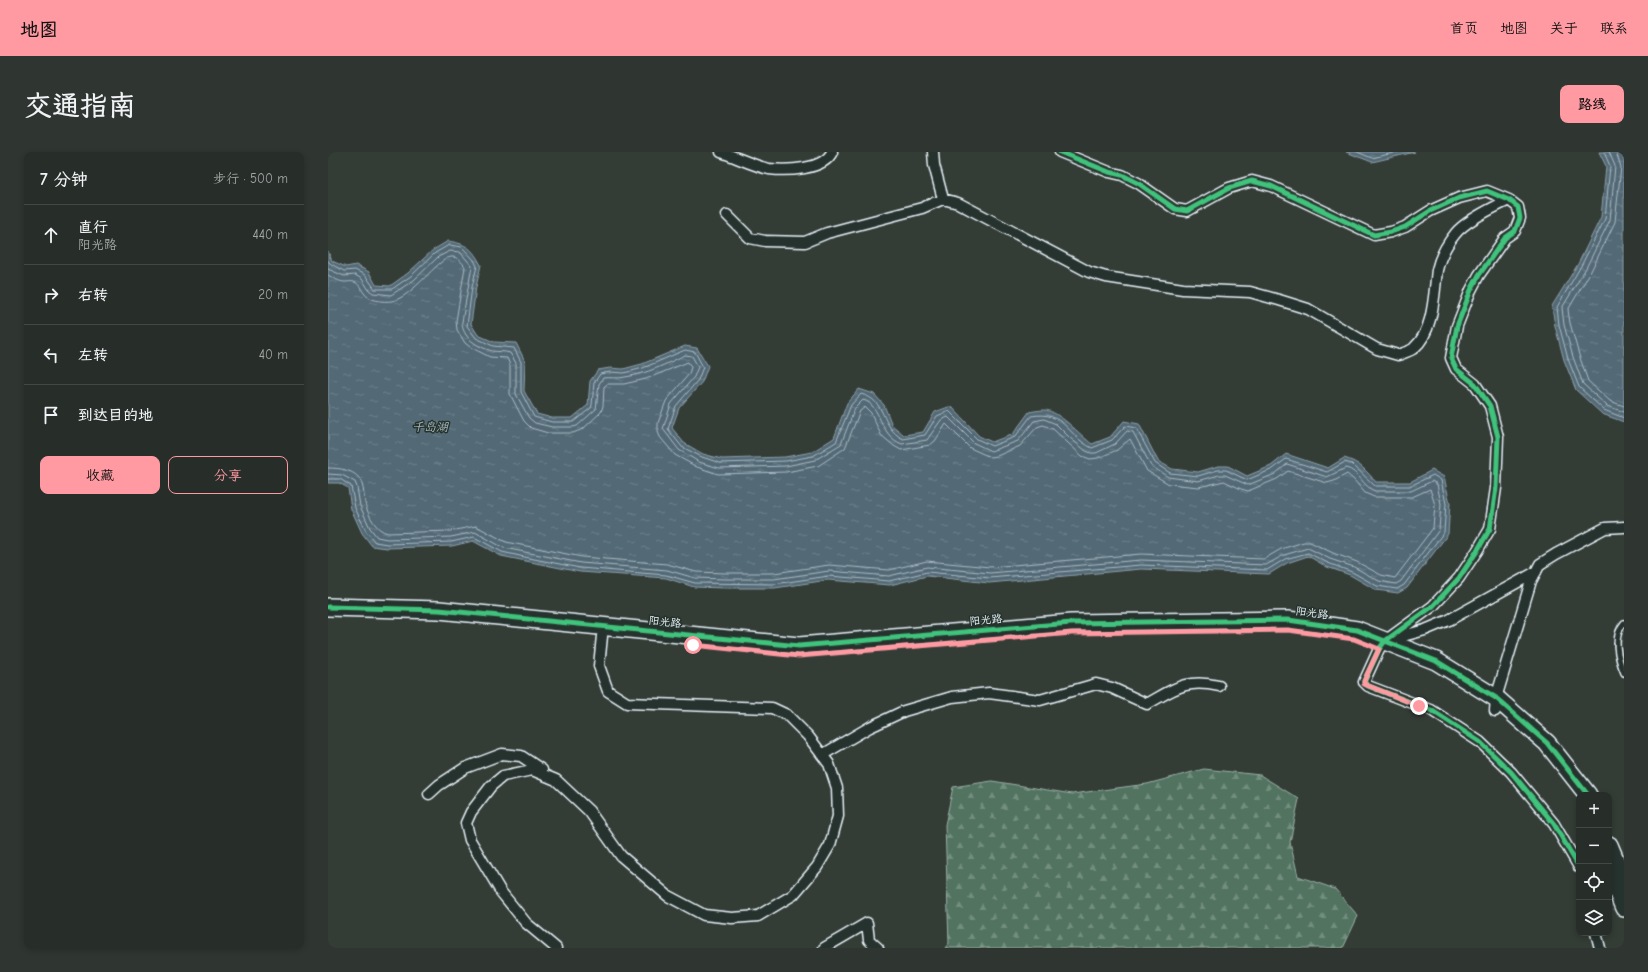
<!DOCTYPE html>
<html lang="zh">
<meta charset="utf-8">
<style>
body{margin:0;font-family:"Comic Neue","LXGW WenKai TC",sans-serif;background:#2f3530;color:#f1f3f6}
.controls{position:absolute;right:12px;bottom:12px;display:grid;overflow:hidden;border-radius:8px;box-shadow:0 2px 6px #0003}
.controls button{width:36px;height:36px;display:grid;place-items:center;padding:0;border:0;border-bottom:1px solid #434945;background:#272d28;color:#f1f3f6;font:20px sans-serif}
.stop{position:absolute;width:12px;height:12px;margin:-9px;border:3px solid #ff9aa2;border-radius:50%;background:#fff}
.stop.end{background:#ff9aa2;border-color:#fff;box-shadow:0 1px 4px #0008}
.list{margin:0;padding:0;list-style:none}
h2{display:flex;justify-content:space-between;align-items:center;height:52px;margin:0;padding:0 16px;font-size:17px}
h2 small{font-size:13px;font-weight:400;color:#a4a8a8}
.list li{display:grid;grid-template-columns:26px 1fr auto;gap:12px;align-items:center;box-sizing:border-box;height:60px;padding:0 16px;border-top:1px solid #434945}
.list b{display:block;font-size:15px;white-space:nowrap}
.list p{margin:0;font-size:13px;white-space:nowrap;color:#a4a8a8}
.list em{font-size:13px;font-style:normal;color:#a4a8a8}
.actions{display:flex;gap:8px;padding:12px 16px}
.actions a{flex:1;padding:9px 0;border:1px solid #ff9aa2;border-radius:8px;text-align:center;font-size:14px;color:#ff9aa2}
.actions .main{background:#ff9aa2;color:#111}
.icon{flex:none;width:22px;height:22px;fill:none;stroke:currentColor;stroke-width:2;stroke-linecap:round;stroke-linejoin:round}
.map{position:relative;flex:none;width:1296px;height:796px;overflow:hidden;border-radius:8px}
header{display:flex;align-items:center;gap:24px;box-sizing:border-box;height:56px;padding:0 20px;background:#ff9aa2;color:#111}
header strong{font-size:19px}
nav{display:flex;gap:22px;margin-inline-start:auto;font-size:14px}
.intro{display:flex;align-items:center;justify-content:space-between;box-sizing:border-box;height:96px;padding:0 24px}
h1{margin:0;font-size:28px}
.button{padding:10px 18px;border-radius:8px;background:#ff9aa2;color:#111;font-size:14px;font-weight:700}
main{display:flex;gap:24px;padding:0 24px}
aside{flex:1;background:#272d28;border-radius:8px;box-shadow:0 2px 6px #0003}
.map>svg:first-child{display:block}
.forest{fill:url(#forest-firs);stroke:#9cb2ab}
.water{fill:url(#water-ripples);stroke:#8ea0aa}
.lines{fill:none;stroke-linecap:round;stroke-linejoin:round}
.shore{stroke:#acbbc4;stroke-width:1}
.lane-casing{stroke:#e8f1f8;stroke-width:8}
.street-casing{stroke:#e8f1f8;stroke-width:13}
.primary-casing{stroke:#e8f1f8;stroke-width:20}
.lane{stroke:#26332d;stroke-width:5}
.street{stroke:#26332d;stroke-width:10}
.primary{stroke:#26332d;stroke-width:17}
.cycleway-casing{stroke:#26332d;stroke-width:8}
.cycleway{stroke:#40c37c;stroke-width:5}
.route{stroke:#ff9aa2;stroke-width:5}
.labels{text-anchor:middle;dominant-baseline:central;stroke-width:3;stroke-linejoin:round;paint-order:stroke}
.street-label{font-size:11px;fill:#e8f1f8;stroke:#26332d}
.water-label{font-size:12px;font-style:italic;fill:#acbbc4;stroke:#26332d}
</style>
<header>
<strong>地图</strong>
<nav><a>首页</a><a>地图</a><a>关于</a><a>联系</a></nav>
</header>
<div class="intro"><h1>交通指南</h1><a class="button">路线</a></div>
<main>
<aside>
<h2>7 分钟<small>步行 · 500 m</small></h2>
<ul class="list">
<li><svg class="icon" aria-label="ahead" viewBox="0 0 24 24"><path d="M12 20V5M6 11l6-6 6 6"/></svg><div><b>直行</b><p>阳光路</p></div><em>440 m</em></li>
<li><svg class="icon" aria-label="right" viewBox="0 0 24 24"><path d="M7 20v-9h11M14 6l5 5-5 5"/></svg><div><b>右转</b></div><em>20 m</em></li>
<li><svg class="icon" aria-label="left" viewBox="0 0 24 24"><path d="M17 20v-9H6M10 6l-5 5 5 5"/></svg><div><b>左转</b></div><em>40 m</em></li>
<li><svg class="icon" aria-label="arrive" viewBox="0 0 24 24"><path d="M6 21V4h12l-3 4 3 4H6"/></svg><div><b>到达目的地</b></div></li>
</ul>
<div class="actions"><a class="main">收藏</a><a>分享</a></div>
</aside>
<div class="map">
<svg width="1296" height="796" viewBox="0 0 1296 796">
<defs>
<pattern id="forest-firs" width="22" height="20" patternUnits="userSpaceOnUse"><rect width="22" height="20" fill="#51735e"/><path d="M5 1l3.5 6h-7zM16 11l3.5 6h-7z" fill="#728e7e"/></pattern>
<pattern id="water-ripples" width="26" height="14" patternUnits="userSpaceOnUse"><rect width="26" height="14" fill="#526a76"/><path d="M2 4q2-2 4 0t4 0M15 11q2-2 4 0t4 0" fill="none" stroke="#6b808a"/></pattern>
</defs>
<rect width="100%" height="100%" fill="#343c36"/>
<filter id="ink" filterUnits="userSpaceOnUse"><feTurbulence type="fractalNoise" baseFrequency=".025" numOctaves="2"/><feDisplacementMap in="SourceGraphic" scale="8" xChannelSelector="R" yChannelSelector="G"/><feConvolveMatrix kernelMatrix="1 2 1 2 8 2 1 2 1" color-interpolation-filters="sRGB"/></filter>
<g filter="url(#ink)">
<path class="forest" d="M876,617L932,623L971,647L962,690L970,724L1007,737L1030,764L1015,796H617L621,791L617,673L625,635L664,629L744,642L819,632Z"/>
<path class="water" d="M1018,0H1087L1044,10Z
M1271,0H1296V270L1274,262L1248,238L1236,208L1227,174L1224,154L1250,112L1273,65L1278,14Z
M120,89C139,92 144,96 153,113L148,135L143,172L150,183L166,190L188,191L197,209L196,239L209,262L224,266H244L260,253L262,229L270,218L282,216L295,217L314,212L357,194L369,196L380,214L374,230L351,256L344,276L356,291L375,302L394,307L457,305L484,300L506,286L519,251L531,237L546,242L556,253L564,273L576,283L595,280L607,260L623,254L651,284L664,290L685,282L701,260C706,259 712,258 717,258C731,259 752,283 764,292L782,285L796,269L811,272L830,309L844,317L870,320L890,314H900L919,324L943,314L958,302L1000,316L1016,306C1032,310 1038,319 1048,330H1082L1104,318L1116,325L1122,351L1120,382L1079,436L1070,441L1048,438L1022,423L999,415L980,404L959,411L941,422L813,417L661,431L599,424L562,433L500,428L447,436H397L366,435L338,426L252,420L173,404L145,389L124,394L59,396L44,394L34,381L23,357L20,336L11,331H0V99L4,109L18,115L28,113L41,120L48,133L62,134L80,121L105,98Z"/>
<g class="lines">
<path class="shore" d="M1029,0L1044,6L1070,0
M1276,0L1282,14L1277,67L1253,114L1229,155L1231,173L1240,207L1251,235L1276,258L1296,266
M1281,0L1287,14L1282,68L1258,116L1234,156L1236,173L1245,205L1255,232L1279,254L1296,260
M1288,0L1293,15L1287,70L1263,119L1240,158L1242,171L1251,203L1260,229L1282,249L1296,254
M0,109L3,112L16,119L27,118L37,123L47,137H64L83,124L107,101L121,93L134,95L146,108L149,114L144,135L139,174L148,186L165,194L186,196L193,210V240L206,265L224,270H245L263,256L264,253L266,231L272,222L282,220L296,221L315,216L357,198L367,200L375,215L370,228L348,254L340,277L354,295L374,305L392,311L458,309L485,304L508,290L523,253L533,242C560,249 551,274 575,287L597,283L609,264L621,259L649,287L664,294L687,285L703,264C737,258 739,284 764,296L784,288L797,274L808,276L827,311L842,321L870,324L890,318H898L919,328L945,317L958,307L999,320L1017,310L1024,312L1047,334H1082L1105,323L1113,328L1118,352L1116,380L1076,433L1069,437L1049,434L1024,420L1000,411L980,401L957,407L939,418L813,413L661,426L599,420L561,429L501,424L446,432L367,431L338,423L252,416L201,406L174,400L146,385L123,390L59,392L47,390L38,379L27,356L23,334L12,327H0
M0,117L16,124L27,123L34,127L41,138L45,141L63,143L86,128L110,105L122,99L132,100L144,114L134,170C134,186 150,195 164,199C170,200 176,199 182,201L188,211V242L201,266L207,271L224,275H245L249,274L268,257L271,232L275,226C283,225 290,227 297,225C319,222 338,212 357,203L364,204L370,215L366,225L343,252L335,277L351,298L371,310L391,316L458,314L487,308L513,292L527,256L535,248C554,253 550,283 574,292L599,288L613,268L620,265L646,291L663,299L690,289L706,269L716,267L728,272L741,285L758,299L763,301H768L787,292L799,279L805,280L823,314L840,325L870,329L891,323H897L920,333L947,322L959,312L999,325L1018,316C1031,319 1035,335 1047,339H1083L1104,329L1109,332L1113,352L1111,378L1073,429L1068,432L1051,429L1026,415L1002,407L980,396L956,403L938,413L813,408L662,421L599,415L561,424L501,419L446,427H397L367,426L339,418L253,411L176,396L147,380L123,385L59,387L49,385L42,376L32,354L29,335L27,330L14,323L0,322
M0,123C5,126 11,130 17,130C20,130 23,129 26,130C31,131 33,137 36,141C41,149 55,150 64,149C85,145 109,107 123,105C129,104 135,111 137,115L128,169L129,178L137,191L142,195L162,205L179,206L182,213V242L196,269L203,276L220,281H245L255,277L273,260L275,254L276,235L279,232H296L318,227L360,210L363,215L361,222L338,249L330,271V280L332,285L347,303L369,315L390,322L458,320L490,314L517,296L532,259L537,255L543,261L553,283L566,294L573,298L602,293L607,289L618,272L642,296L662,305L669,304L692,294L709,275L715,273L725,277L754,304L762,307L770,306L789,298L802,287L819,319L841,332L871,335L896,329L913,337L920,339L949,327L960,319L999,331L1006,329L1019,322L1026,328L1037,341L1046,345H1084L1102,337L1107,353L1105,376L1067,426L1053,423L1029,410L1005,401L982,390H976L953,397L936,407L813,402L662,415L599,409L561,418L501,413L446,421H397L368,420L339,412L254,405L178,390L148,374L122,379L60,381C48,379 40,363 37,351C36,345 36,338 34,332C30,318 12,316 0,316"/>
<g class="lane-casing">
<path id="lane" d="M1296,471C1284,484 1290,507 1296,521"/>
</g>
<g class="street-casing">
<path id="street" d="M393,0C408,5 426,14 441,17C459,19 496,18 504,0
M605,0L606,13L615,47
M732,0L781,20L794,23L810,31L847,57L859,59L901,36L924,29L943,34L1046,83L1063,80L1077,75L1102,59L1131,46L1159,39L1181,48L1190,55L1192,66L1187,79L1177,86L1151,123L1143,138L1129,174L1123,206L1128,217L1147,232L1162,254L1170,285L1168,336L1162,377L1149,399L1131,426L1105,454L1057,489L1051,497L1036,530L1040,534L1103,558L1152,590L1183,620L1226,672L1251,715
M399,63L422,86L437,89L477,90L499,81L594,56L615,47L630,51L761,120L778,125L855,137L922,140L951,148L980,157L1049,197L1070,203C1075,201 1083,199 1086,196C1106,179 1106,141 1109,118C1112,105 1119,92 1127,82C1136,70 1166,55 1181,48
M1064,487L1097,478L1121,468L1208,420
M1167,559L1168,546L1203,429L1212,412L1228,402L1277,376L1296,375
M494,603L542,575L576,559L624,545L661,541L712,548L768,532L784,536L819,552C846,537 858,526 891,534
M101,642L111,633L137,616L174,602L193,604L214,618
M1268,781L1272,796
M228,796L198,771L173,740L142,688L138,671L143,660L163,634L175,624L204,618L228,628L261,659L293,704L340,744L376,763L404,766L430,764L465,743L489,715L502,693L510,664L509,636L501,612L480,584L459,563L444,556L299,551L280,539L271,514L274,484
M496,796L539,771L541,788L550,796"/>
</g>
<g class="primary-casing">
<path id="primary" d="M0,455L111,458L471,494L743,471L960,468L1029,478L1108,509L1168,546L1219,591L1260,643
M1281,693L1296,729
M1281,719L1296,756"/>
</g>
<use href="#lane" class="lane"/>
<use href="#street" class="street"/>
<use href="#primary" class="primary"/>
<g class="cycleway-casing">
<path id="cycleway" d="M732,0L781,20L794,23L810,31L847,57L859,59L901,36L924,29L943,34L1046,83L1063,80L1077,75L1102,59L1131,46L1159,39L1181,48L1190,55L1192,66L1187,79L1177,86L1151,123L1143,138L1129,174L1123,206L1128,217L1147,232L1162,254L1170,285L1168,336L1162,377L1149,399L1131,426L1105,454L1057,489L1051,497L1036,530L1040,534L1103,558L1152,590L1183,620L1226,672L1251,715
M0,455L111,458L471,494L743,471L960,468L1029,478L1108,509L1168,546L1219,591L1260,643"/>
</g>
<use href="#cycleway" class="cycleway"/>
</g>
</g>
<g class="lines" filter="url(#ink)">
<path class="route" d="M365,493L471,504L744,481L960,478L1026,487L1051,497L1036,529V532L1091,554"/>
</g>
<g class="labels">
<g class="street-label">
<text transform="translate(984 461) rotate(8)">阳光路</text>
<text transform="translate(658 468) rotate(-5)">阳光路</text>
<text transform="translate(337 470) rotate(6)">阳光路</text>
</g>
<g class="water-label">
<text x="102" y="275">千岛湖</text>
</g>
</g>
</svg>
<div class="controls">
<button>+</button>
<button>−</button>
<button><svg class="icon" aria-label="locate" viewBox="0 0 24 24"><circle cx="12" cy="12" r="6"/><path d="M12 2v4M12 18v4M2 12h4M18 12h4"/></svg></button>
<button><svg class="icon" aria-label="layers" viewBox="0 0 24 24"><path d="M12 4l9 5-9 5-9-5zM3 14l9 5 9-5"/></svg></button>
</div>
<div class="stop" style="left:365px;top:493px"></div>
<div class="stop end" style="left:1091px;top:554px"></div>
</div>
</main>
